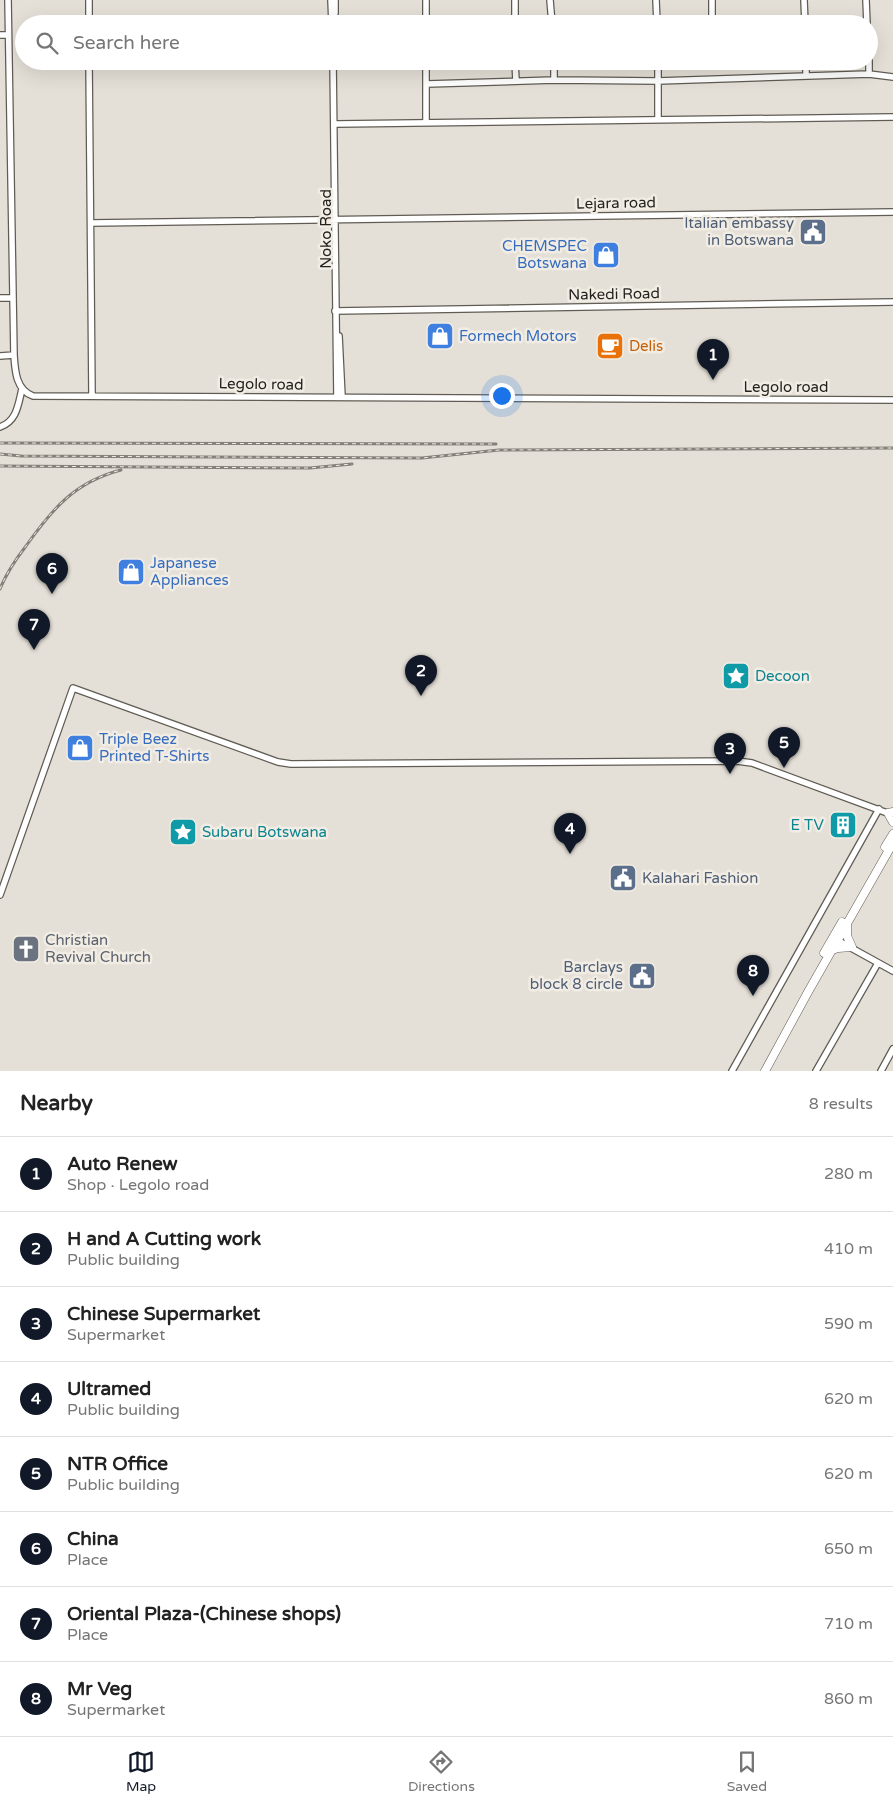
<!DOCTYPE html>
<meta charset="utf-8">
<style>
body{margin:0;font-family:"Varela Round",sans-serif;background:#f6f6f6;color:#222}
.you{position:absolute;left:501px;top:395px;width:18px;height:18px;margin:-12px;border:4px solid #fff;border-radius:50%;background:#1a73e8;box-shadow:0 0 0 8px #1a73e833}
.badge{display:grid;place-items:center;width:32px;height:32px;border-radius:50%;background:#111827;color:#fff;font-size:16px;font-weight:700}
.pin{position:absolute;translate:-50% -41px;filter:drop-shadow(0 1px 2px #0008)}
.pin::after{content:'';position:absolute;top:26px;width:18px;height:15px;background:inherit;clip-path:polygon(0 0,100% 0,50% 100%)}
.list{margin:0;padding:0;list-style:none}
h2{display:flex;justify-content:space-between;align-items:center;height:65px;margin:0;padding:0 20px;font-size:21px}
h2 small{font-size:16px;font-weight:400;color:#767676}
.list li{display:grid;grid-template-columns:32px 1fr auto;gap:15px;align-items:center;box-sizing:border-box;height:75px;padding:0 20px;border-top:1px solid #e0e0e0}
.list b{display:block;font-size:19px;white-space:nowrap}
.list p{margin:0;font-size:16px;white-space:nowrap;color:#767676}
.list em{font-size:16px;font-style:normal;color:#767676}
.icon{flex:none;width:28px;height:28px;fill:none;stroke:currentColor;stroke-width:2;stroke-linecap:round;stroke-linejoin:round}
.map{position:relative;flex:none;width:893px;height:1071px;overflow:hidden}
.search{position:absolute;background:#fff;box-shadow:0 5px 20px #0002;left:15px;right:15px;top:15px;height:55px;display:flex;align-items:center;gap:12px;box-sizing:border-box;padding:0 18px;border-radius:28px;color:#767676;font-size:19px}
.sheet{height:665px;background:#fff}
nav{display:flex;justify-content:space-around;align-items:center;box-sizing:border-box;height:70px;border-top:1px solid #e0e0e0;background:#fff;font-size:14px;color:#767676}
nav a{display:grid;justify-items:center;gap:2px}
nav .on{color:#111827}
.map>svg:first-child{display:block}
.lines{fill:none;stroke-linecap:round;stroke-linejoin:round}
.minor-casing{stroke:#605c54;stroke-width:8}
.secondary-casing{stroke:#605c54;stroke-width:9}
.minor{stroke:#fff;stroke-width:5.5}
.secondary{stroke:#fff;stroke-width:8}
.rail-casing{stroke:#84807a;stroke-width:3}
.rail{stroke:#f2ede4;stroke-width:1;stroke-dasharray:4;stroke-linecap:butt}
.labels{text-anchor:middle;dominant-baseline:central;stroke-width:5;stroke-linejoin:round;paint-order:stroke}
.street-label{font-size:15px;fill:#24221f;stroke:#f2ede4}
.service-label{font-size:15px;fill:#4e5e75;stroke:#f2ede4;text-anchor:end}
.shop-label{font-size:15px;fill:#366cbe;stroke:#f2ede4;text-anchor:start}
.food-label{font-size:15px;fill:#c56008;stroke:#f2ede4;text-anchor:start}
.culture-label{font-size:15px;fill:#0d838f;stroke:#f2ede4;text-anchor:start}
.worship-label{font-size:15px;fill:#5b616d;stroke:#f2ede4;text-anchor:start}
</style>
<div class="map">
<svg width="893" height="1071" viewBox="0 0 893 1071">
<rect width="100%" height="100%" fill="#e5e0d7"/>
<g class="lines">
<g class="minor-casing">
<path id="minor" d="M8,0L14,355C15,371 16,390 33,396L893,400
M89,0V24
M331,0L332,24
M335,0V13
M426,0V24
M515,0V24
M550,0L552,24
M656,0L657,23
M712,0V20
M804,0L805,24
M866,0L867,24
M552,23L757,20
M0,35H8
M89,61L92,395
M333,61L337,397
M515,61L516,81
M554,61V80
M658,61V119
M806,61V76
M869,61V74
M427,84L554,80L658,81L869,74L893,77
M426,122V61
M337,124L893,117
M91,223L893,212
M0,298H13
M335,311L893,302
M339,336L342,397
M0,356L14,355
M0,427C17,421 18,405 22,389
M0,895L73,688L278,762L291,764L737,761L752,763L890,814
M835,939L893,971
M732,1071L879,809
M816,1071L878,963
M881,1071L893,1049"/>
</g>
<g class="secondary-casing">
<path id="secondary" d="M893,812L888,813L893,822
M885,847L893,834
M832,950L838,948L852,947L847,936V925
M824,953L842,922
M765,1071L808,992L893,843"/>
</g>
<use href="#minor" class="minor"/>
<use href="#secondary" class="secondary"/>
<g class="rail-casing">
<path id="rail" d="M0,443L496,444
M0,454L21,456L422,458L499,450L893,448
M0,466L310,468L352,464
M0,589C6,574 16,559 26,546C53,508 75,482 121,470"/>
</g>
<use href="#rail" class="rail"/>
</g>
<defs>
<g id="civic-square" transform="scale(1.4375)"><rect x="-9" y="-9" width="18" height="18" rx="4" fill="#5c6f8a" stroke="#f2ede4"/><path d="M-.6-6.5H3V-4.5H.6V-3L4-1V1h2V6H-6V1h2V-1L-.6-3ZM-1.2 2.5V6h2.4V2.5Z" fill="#fff"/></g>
<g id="shop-square" transform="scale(1.4375)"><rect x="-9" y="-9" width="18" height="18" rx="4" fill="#3f7fe0" stroke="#f2ede4"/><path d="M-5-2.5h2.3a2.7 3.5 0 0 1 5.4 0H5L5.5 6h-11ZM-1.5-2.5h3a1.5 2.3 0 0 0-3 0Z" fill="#fff"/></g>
<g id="cafe-square" transform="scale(1.4375)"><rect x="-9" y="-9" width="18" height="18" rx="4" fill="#e8710a" stroke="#f2ede4"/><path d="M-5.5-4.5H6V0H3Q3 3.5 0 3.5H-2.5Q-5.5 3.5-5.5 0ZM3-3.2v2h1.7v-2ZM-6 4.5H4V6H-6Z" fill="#fff"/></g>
<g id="sight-square" transform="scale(1.4375)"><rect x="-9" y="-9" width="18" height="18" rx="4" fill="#0f9aa8" stroke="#f2ede4"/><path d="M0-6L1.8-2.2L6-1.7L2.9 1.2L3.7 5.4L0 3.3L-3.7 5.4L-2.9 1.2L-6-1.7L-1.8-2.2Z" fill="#fff"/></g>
<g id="building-square" transform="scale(1.4375)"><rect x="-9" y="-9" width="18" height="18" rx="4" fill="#0f9aa8" stroke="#f2ede4"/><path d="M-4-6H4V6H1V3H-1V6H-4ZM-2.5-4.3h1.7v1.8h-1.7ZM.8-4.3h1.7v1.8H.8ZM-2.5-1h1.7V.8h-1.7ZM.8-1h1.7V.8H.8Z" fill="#fff"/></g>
<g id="church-square" transform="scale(1.4375)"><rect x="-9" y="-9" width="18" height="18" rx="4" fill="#6b7280" stroke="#f2ede4"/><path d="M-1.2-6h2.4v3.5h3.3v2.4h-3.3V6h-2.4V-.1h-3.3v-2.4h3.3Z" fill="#fff"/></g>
</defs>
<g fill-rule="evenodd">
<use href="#civic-square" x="813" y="232"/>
<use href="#shop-square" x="606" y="255"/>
<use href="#shop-square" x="440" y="336"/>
<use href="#cafe-square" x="610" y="346"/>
<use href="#shop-square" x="131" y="572"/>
<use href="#sight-square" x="736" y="676"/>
<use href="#shop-square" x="80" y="748"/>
<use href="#building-square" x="843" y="825"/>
<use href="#sight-square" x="183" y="832"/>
<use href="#civic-square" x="623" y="878"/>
<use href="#church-square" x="26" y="949"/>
<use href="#civic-square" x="642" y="976"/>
</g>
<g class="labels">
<g class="street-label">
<text transform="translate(616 203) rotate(-1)">Lejara road</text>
<text transform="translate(326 229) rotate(-90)">Noko Road</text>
<text transform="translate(614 294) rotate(-1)">Nakedi Road</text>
<text transform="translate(261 384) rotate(1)">Legolo road</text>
<text x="786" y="387">Legolo road</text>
</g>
<g class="service-label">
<text x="794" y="223">Italian embassy<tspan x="794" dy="17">in Botswana</tspan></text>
<text x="642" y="878" text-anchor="start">Kalahari Fashion</text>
<text x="623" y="967">Barclays<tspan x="623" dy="17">block 8 circle</tspan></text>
</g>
<g class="shop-label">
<text x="587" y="246" text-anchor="end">CHEMSPEC<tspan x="587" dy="17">Botswana</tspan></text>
<text x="459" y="336">Formech Motors</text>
<text x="150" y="563">Japanese<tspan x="150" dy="17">Appliances</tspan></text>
<text x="99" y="739">Triple Beez<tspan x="99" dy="17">Printed T-Shirts</tspan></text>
</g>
<g class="food-label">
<text x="629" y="346">Delis</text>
</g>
<g class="culture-label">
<text x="755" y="676">Decoon</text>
<text x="824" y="825" text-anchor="end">E TV</text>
<text x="202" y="832">Subaru Botswana</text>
</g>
<g class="worship-label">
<text x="45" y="940">Christian<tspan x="45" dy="17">Revival Church</tspan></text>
</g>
</g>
</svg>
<div class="you"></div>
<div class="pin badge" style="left:713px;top:380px">1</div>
<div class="pin badge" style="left:421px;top:696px">2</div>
<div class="pin badge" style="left:730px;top:774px">3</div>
<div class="pin badge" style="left:570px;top:854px">4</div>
<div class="pin badge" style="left:784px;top:768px">5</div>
<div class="pin badge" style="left:52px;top:594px">6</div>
<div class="pin badge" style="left:34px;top:650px">7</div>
<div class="pin badge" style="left:753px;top:996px">8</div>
<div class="search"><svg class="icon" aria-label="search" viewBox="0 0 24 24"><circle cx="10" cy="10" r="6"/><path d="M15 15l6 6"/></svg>Search here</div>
</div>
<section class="sheet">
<h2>Nearby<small>8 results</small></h2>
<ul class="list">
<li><span class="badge">1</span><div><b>Auto Renew</b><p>Shop · Legolo road</p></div><em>280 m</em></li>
<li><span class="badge">2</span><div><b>H and A Cutting work</b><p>Public building</p></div><em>410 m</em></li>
<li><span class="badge">3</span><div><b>Chinese Supermarket</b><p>Supermarket</p></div><em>590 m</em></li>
<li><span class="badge">4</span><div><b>Ultramed</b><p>Public building</p></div><em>620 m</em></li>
<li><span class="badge">5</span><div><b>NTR Office</b><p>Public building</p></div><em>620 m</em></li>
<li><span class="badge">6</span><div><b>China</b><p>Place</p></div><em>650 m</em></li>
<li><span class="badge">7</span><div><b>Oriental Plaza-(Chinese shops)</b><p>Place</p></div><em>710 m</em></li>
<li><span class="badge">8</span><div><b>Mr Veg</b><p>Supermarket</p></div><em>860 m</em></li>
</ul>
</section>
<nav>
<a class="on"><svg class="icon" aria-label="map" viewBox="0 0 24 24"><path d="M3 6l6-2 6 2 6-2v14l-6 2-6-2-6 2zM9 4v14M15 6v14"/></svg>Map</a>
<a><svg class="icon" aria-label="directions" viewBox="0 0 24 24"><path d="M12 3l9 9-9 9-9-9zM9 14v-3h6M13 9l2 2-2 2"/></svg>Directions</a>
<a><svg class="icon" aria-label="saved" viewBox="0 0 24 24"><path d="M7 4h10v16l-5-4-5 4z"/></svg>Saved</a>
</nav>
